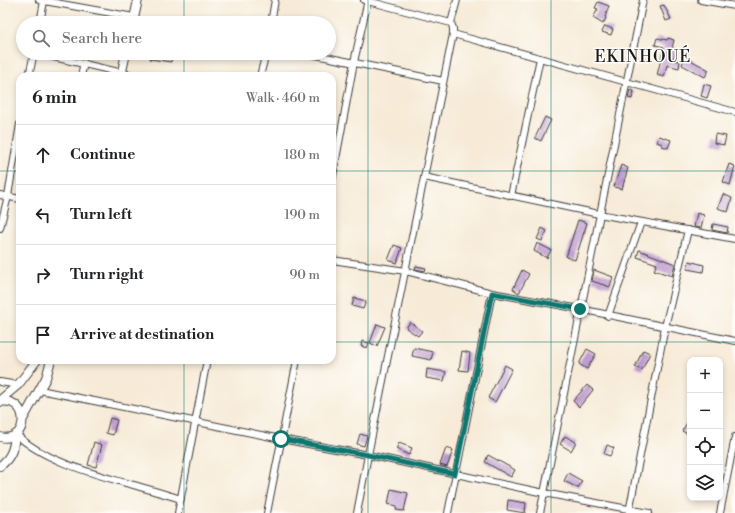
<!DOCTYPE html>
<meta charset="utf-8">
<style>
body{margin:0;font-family:"Libre Bodoni",serif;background:#f2f2f2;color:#202124}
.controls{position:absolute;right:12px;bottom:12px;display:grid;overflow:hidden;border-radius:8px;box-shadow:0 2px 6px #0003}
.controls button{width:36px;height:36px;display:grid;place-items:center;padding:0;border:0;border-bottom:1px solid #e0e0e0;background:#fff;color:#202124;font:20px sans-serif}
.stop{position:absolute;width:12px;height:12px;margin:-9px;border:3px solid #0f766e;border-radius:50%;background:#fff}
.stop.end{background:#0f766e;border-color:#fff;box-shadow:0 1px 4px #0008}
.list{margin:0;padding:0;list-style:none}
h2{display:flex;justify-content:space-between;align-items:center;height:52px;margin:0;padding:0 16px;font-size:17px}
h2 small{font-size:13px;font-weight:400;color:#757577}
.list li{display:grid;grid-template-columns:26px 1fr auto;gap:12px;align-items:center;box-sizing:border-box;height:60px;padding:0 16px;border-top:1px solid #e0e0e0}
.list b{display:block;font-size:15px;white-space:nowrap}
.list em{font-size:13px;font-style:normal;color:#757577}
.icon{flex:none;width:22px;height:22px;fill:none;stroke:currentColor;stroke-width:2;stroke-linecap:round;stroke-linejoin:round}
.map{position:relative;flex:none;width:735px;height:513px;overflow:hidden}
.search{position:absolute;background:#fff;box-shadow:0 2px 6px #0003;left:16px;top:16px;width:320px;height:44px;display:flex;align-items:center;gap:10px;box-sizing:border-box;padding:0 14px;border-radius:22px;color:#757577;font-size:15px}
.panel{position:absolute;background:#fff;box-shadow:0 2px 6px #0003;left:16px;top:72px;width:320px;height:292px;border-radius:12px}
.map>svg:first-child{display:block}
.building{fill:url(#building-hatch)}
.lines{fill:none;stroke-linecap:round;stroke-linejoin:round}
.minor-casing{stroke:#3d3b38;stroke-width:8}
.major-casing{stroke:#3d3b38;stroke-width:10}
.minor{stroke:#fff;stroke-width:6}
.major{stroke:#fff;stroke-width:8}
.route{stroke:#0f766e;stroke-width:5}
.grid{fill:none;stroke:#0f766e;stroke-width:1;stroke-opacity:0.55}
.labels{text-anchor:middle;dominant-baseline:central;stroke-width:3;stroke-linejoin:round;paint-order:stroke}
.quarter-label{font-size:16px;letter-spacing:1px;fill:#1c1c1c;stroke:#fdfcf7}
</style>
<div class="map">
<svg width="735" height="513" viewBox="0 0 735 513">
<defs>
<pattern id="building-hatch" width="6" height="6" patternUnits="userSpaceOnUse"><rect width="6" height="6" fill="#c4a0d6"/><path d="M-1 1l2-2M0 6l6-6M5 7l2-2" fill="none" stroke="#9e82ad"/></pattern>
</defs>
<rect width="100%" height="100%" fill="#fdfcf7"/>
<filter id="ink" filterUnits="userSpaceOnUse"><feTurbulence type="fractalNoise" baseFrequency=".025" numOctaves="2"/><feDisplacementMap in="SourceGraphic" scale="8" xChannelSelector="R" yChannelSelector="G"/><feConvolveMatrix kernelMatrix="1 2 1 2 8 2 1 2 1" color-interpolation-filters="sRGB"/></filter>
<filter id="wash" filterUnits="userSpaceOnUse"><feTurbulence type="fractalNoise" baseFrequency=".012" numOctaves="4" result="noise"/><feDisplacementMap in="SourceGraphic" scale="16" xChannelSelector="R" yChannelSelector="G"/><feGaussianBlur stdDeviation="0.9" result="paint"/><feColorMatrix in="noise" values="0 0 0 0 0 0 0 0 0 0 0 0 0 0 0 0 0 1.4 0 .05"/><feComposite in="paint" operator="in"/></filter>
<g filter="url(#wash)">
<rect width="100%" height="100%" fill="#f7ebd8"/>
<g id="blocks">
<path class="building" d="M598,2L609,6L605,17L606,18L603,24L593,18L598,9L595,8Z
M664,5L671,19L666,21L660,6Z
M605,26L613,29L611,35L602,32Z
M657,38L667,40L668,38L674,40L672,48L676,49L673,60L680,61L679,68L667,65L664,77L657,75L664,47L655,45Z
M151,53H173L171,62L150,59Z
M685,57L709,70L705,77L682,65Z
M704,84L711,86L707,98L701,96Z
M630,90L634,91L632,99L628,98Z
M545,117L551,120L541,141L535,138Z
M715,134L726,136L724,145L714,143Z
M659,136L671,140L668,148L662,146V144L657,142Z
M729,164L735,166L730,185L723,182Z
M621,165L628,168L622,189L614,187Z
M723,194L732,198L728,212L718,208Z
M697,213L704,215L701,228L694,227Z
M578,220L587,223L575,260L566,257Z
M713,224L728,227L727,233L712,230Z
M542,228L547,231L542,241L537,239Z
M537,243L551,250L547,258L534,251Z
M394,245L402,248L397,263L388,260Z
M639,250L675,264L672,276L654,270L657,264L637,257Z
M689,261L704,265L703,272L687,269Z
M416,266L426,268L425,271L415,269Z
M522,270L529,274L519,293L513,289Z
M594,270L613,277L610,287L592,281Z
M354,298L366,301L363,309L352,306Z
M410,322L422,331L418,336L406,328Z
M377,324L385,327L377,346L370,343Z
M362,341L369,343L367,348L361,346Z
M414,348L433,352L431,360L412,356Z
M587,349L596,354L587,369L579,364Z
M643,350L650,353L642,370L635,367Z
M462,351L470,353L468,371L459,370Z
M505,365L512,369L495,402L488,398Z
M427,369L446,372L444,381L426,378Z
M587,385L593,390L579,407L573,401Z
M110,418L117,420L113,435L106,433Z
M690,418V435L682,431Z
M360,434L367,436L364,446L357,444Z
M565,436L576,442L571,451L560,444Z
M94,442L102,445L96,467L88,465Z
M399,443L412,448L409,455L396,449Z
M607,445L614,448L610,456L604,454Z
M446,448L453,450L447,467L440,465Z
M488,455L515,470L511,477L485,462Z
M568,473L582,481L578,488L564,481Z
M391,489L408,493L404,511L396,510L397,506L388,504Z
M508,500L526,503L525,513L507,510Z"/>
</g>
</g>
<g filter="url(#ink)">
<use href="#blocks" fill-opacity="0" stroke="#3d3b38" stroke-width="1"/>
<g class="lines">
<g class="minor-casing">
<path id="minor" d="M39,0L134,17
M364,0L451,23
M701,0L735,6
M40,23L44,1
M271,23L275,0
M453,34L735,112
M36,53L136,76
M306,53L443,81
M29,76L34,53
M81,76L84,63
M260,76L266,53
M424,177L599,214L735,239
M332,181L354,62L368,0
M0,195L20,199
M511,196L540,58
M0,228L8,196L20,124
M332,260L406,271L492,293L580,309L735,341
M608,316L641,222
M0,382L18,385
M40,390L281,439L368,455L544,493L649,513
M16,434C41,459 88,472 122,482C142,487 161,493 181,499
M629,512L665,327L688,230
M178,513L207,360
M267,513L297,360
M357,513L368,455L453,34V28L451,23L457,0
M448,513L492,293
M540,513L643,0
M720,513L735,437"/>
</g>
<g class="major-casing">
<path id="major" d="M133,23L138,0
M121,76L126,53
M0,400L18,385L37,360
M0,402C30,396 30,444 0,437
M23,419L46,378L51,360
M0,466C11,458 14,448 15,435"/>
</g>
<use href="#minor" class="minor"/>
<use href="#major" class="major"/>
</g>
</g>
<g class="lines" filter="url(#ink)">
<path class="route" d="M281,439L368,455L455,474L492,293L580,309"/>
</g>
<path class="grid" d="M184,0V23M368,0V513M551,0V513M184,53V76M0,171H20M332,171H735M0,342H20M332,342H735M184,360V513"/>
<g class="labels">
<g class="quarter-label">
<text x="643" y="57">EKINHOUÉ</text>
</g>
</g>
</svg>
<div class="controls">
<button>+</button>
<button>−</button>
<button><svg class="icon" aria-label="locate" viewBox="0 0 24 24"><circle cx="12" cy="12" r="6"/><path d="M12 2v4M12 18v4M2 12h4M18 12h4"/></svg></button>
<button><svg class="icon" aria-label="layers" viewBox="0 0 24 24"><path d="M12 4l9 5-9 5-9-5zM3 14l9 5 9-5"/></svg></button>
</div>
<div class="stop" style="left:281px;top:439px"></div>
<div class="stop end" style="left:580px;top:309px"></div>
<div class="search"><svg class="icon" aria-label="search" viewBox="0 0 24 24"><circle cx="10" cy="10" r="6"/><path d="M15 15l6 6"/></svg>Search here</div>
<section class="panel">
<h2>6 min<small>Walk · 460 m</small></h2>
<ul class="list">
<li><svg class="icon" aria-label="ahead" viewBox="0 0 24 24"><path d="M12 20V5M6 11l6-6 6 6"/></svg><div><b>Continue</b></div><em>180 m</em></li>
<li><svg class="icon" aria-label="left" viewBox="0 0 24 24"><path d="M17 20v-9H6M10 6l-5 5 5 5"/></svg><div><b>Turn left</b></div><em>190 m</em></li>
<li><svg class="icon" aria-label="right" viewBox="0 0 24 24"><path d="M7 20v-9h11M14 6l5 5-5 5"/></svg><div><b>Turn right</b></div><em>90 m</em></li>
<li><svg class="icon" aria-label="arrive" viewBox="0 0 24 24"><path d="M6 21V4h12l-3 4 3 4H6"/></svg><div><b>Arrive at destination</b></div></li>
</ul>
</section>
</div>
